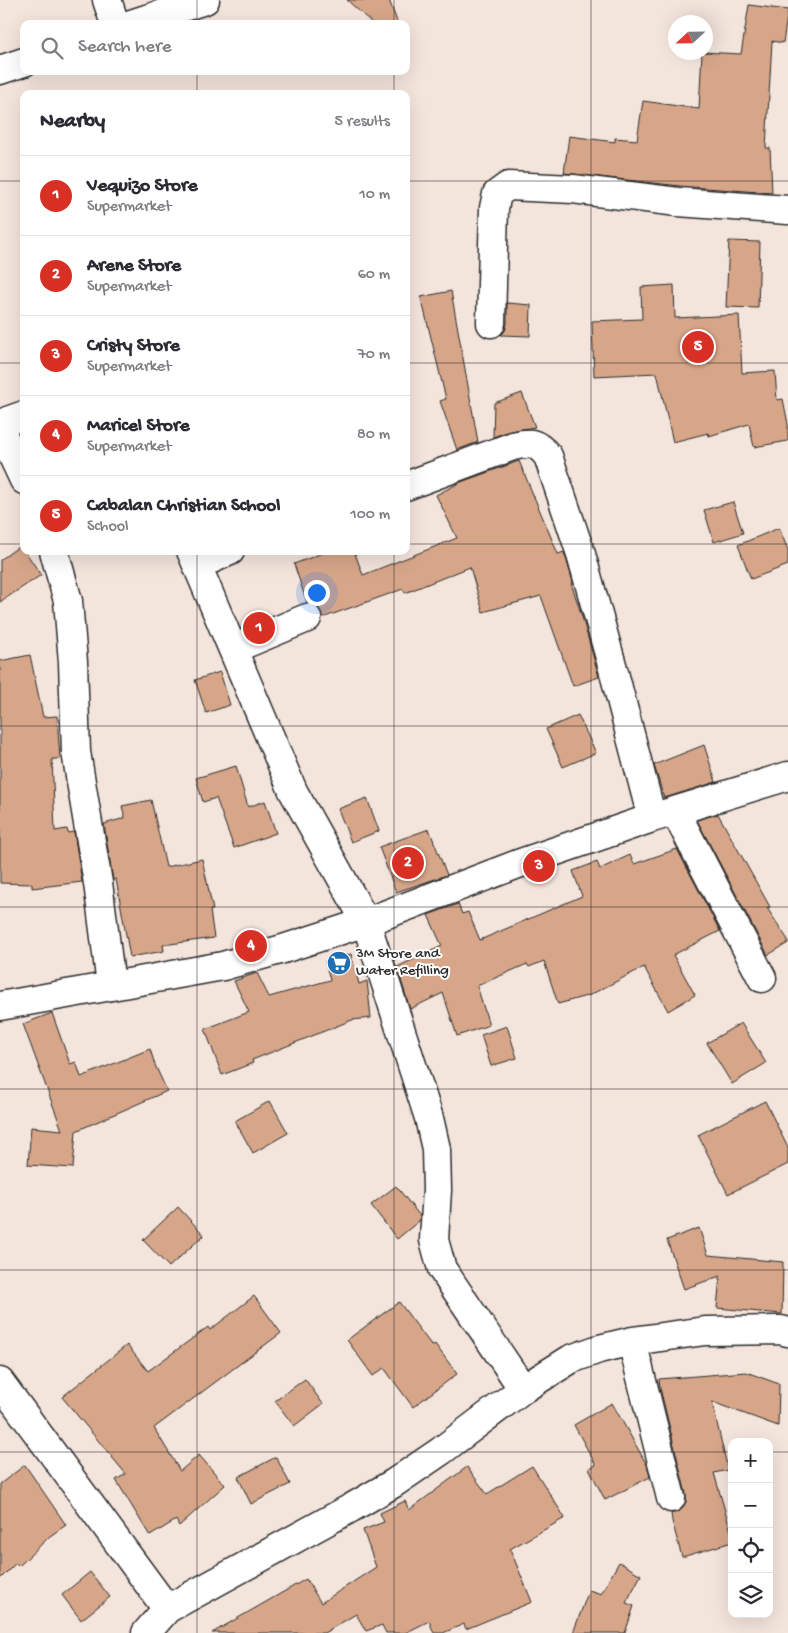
<!DOCTYPE html>
<meta charset="utf-8">
<style>
body{margin:0;font-family:"Gochi Hand",sans-serif;background:#f2f2f3;color:#2b2b33}
.controls{position:absolute;right:15px;bottom:15px;display:grid;overflow:hidden;border-radius:10px;box-shadow:0 5px 20px #0002}
.controls button{width:45px;height:45px;display:grid;place-items:center;padding:0;border:0;border-bottom:1px solid #e1e1e2;background:#fff;color:#2b2b33;font:25px sans-serif}
.compass{position:absolute;left:668px;top:15px;width:45px;height:45px;border-radius:50%;background:#fff;box-shadow:0 5px 20px #0002;rotate:248deg}
.you{position:absolute;left:316px;top:592px;width:18px;height:18px;margin:-12px;border:4px solid #fff;border-radius:50%;background:#1a73e8;box-shadow:0 0 0 8px #1a73e833}
.badge{display:grid;place-items:center;width:32px;height:32px;border-radius:50%;background:#d93025;color:#fff;font-size:16px;font-weight:700}
.pin{position:absolute;translate:-50% -50%;border:2px solid #fff;box-shadow:0 1px 5px #0006}
.list{margin:0;padding:0;list-style:none}
h2{display:flex;justify-content:space-between;align-items:center;height:65px;margin:0;padding:0 20px;font-size:21px}
h2 small{font-size:16px;font-weight:400;color:#7c7c81}
.list li{display:grid;grid-template-columns:32px 1fr auto;gap:15px;align-items:center;box-sizing:border-box;height:80px;padding:0 20px;border-top:1px solid #e1e1e2}
.list b{display:block;font-size:19px;white-space:nowrap}
.list p{margin:0;font-size:16px;white-space:nowrap;color:#7c7c81}
.list em{font-size:16px;font-style:normal;color:#7c7c81}
.icon{flex:none;width:28px;height:28px;fill:none;stroke:currentColor;stroke-width:2;stroke-linecap:round;stroke-linejoin:round}
.map{position:relative;flex:none;width:788px;height:1633px;overflow:hidden}
.search{position:absolute;background:#fff;box-shadow:0 5px 20px #0002;left:20px;top:20px;width:390px;height:55px;display:flex;align-items:center;gap:12px;box-sizing:border-box;padding:0 18px;border-radius:10px;color:#7c7c81;font-size:19px}
.panel{position:absolute;background:#fff;box-shadow:0 5px 20px #0002;left:20px;top:90px;width:390px;height:465px;border-radius:10px}
.map>svg:first-child{display:block}
.building{fill:#d7a689;stroke:#2b2b2b}
.lines{fill:none;stroke-linecap:round;stroke-linejoin:round}
.minor-casing{stroke:#2b2b2b;stroke-width:31}
.minor{stroke:#fff;stroke-width:28}
.grid{fill:none;stroke:#2b2b2b;stroke-width:1;stroke-opacity:0.55}
.labels{text-anchor:middle;dominant-baseline:central;stroke-width:4;stroke-linejoin:round;paint-order:stroke}
.poi-label{font-size:15px;fill:#2b2b2b;stroke:#fff;text-anchor:start}
</style>
<div class="map">
<svg width="788" height="1633" viewBox="0 0 788 1633">
<rect width="100%" height="100%" fill="#f3e4dc"/>
<filter id="ink" filterUnits="userSpaceOnUse"><feTurbulence type="fractalNoise" baseFrequency=".02" numOctaves="2"/><feDisplacementMap in="SourceGraphic" scale="10" xChannelSelector="R" yChannelSelector="G"/><feConvolveMatrix kernelMatrix="1 2 1 2 8 2 1 2 1" color-interpolation-filters="sRGB"/></filter>
<g filter="url(#ink)">
<path class="building" d="M347,0H389L398,24H373Z
M749,5L788,10L783,43L772,41L766,148H770L772,193L680,186L564,173L569,136L615,142V138L637,140L643,101L699,109L702,52L741,54Z
M729,241L760,242L758,308L726,307Z
M674,285L675,318L739,315L742,373L775,371L777,400L783,399L788,424V441L754,447L749,424L709,436L708,433L673,442L657,373L594,376L592,321L642,319L641,287Z
M451,291L478,442L457,450L440,401L446,399L421,297Z
M507,303L531,305L530,336L501,335L505,331L507,324Z
M522,393L535,427L510,431L493,437L494,403Z
M519,461L558,554L564,552L573,582L571,583L581,613L599,677L573,686L541,596L483,612L470,567L405,593L403,589L322,618L321,612L317,606L307,603L294,564L328,551H354L363,575L457,538L436,495L461,482Z
M733,502L743,533L714,542L704,510Z
M779,528L788,550V565L751,579L738,545Z
M21,545L24,551H25L41,575L0,602V560Z
M30,655L43,717L57,716L60,759H52L55,831L67,829L68,833L74,832L82,882L32,888V884L0,883V661Z
M220,672L230,705L206,713L195,680Z
M578,715L596,753L563,767L546,729Z
M704,745L716,782L664,798L654,765Z
M236,766L248,807L265,801L276,833L234,848L216,798L203,802L196,778Z
M367,798L379,831L351,842L338,809Z
M151,800L166,867L202,859L213,910H210L214,938L163,945L164,951L130,957L116,879L113,880L104,824L125,818L122,806Z
M718,814L770,907L767,908L788,940V943L768,955L697,820Z
M429,829L447,875L396,892L379,847Z
M677,849L720,931L673,955L695,995L668,1011L644,967L590,995L558,1004L544,961L529,967L527,964L477,986L489,1025L457,1036L443,993L410,1009L397,967L442,946L428,915L458,904L462,914L468,912L480,940L582,896L573,871L597,862L600,869L630,855L634,864Z
M351,954L359,984L367,981L371,1018L352,1020L252,1060L253,1063L222,1075L205,1029L249,1012L234,981L257,973L269,997L330,980L325,961Z
M52,1013L70,1064L76,1062L81,1077L150,1049L155,1065L167,1091L76,1131L73,1168L28,1165L31,1127L62,1130L23,1024Z
M741,1023L766,1063L732,1084L707,1043Z
M507,1026L517,1058L491,1066L481,1035Z
M270,1101L288,1133L253,1153L235,1121Z
M765,1101L788,1148V1164L728,1194L698,1135Z
M396,1186L420,1216L419,1221L397,1239L371,1205Z
M178,1207L204,1235L169,1267L143,1240Z
M699,1228L708,1255L783,1262L782,1314L717,1308L720,1276L684,1289L667,1240Z
M254,1296L281,1333L154,1428L180,1471L199,1455L225,1485L179,1526L176,1520L150,1536L116,1480L126,1474L62,1397L127,1345L148,1371L208,1327L210,1330Z
M399,1302L432,1346L435,1344L457,1374L413,1407L384,1368L373,1376L347,1340Z
M746,1372L779,1384L778,1426L712,1402L728,1470L714,1473L732,1535V1542L682,1557L672,1521L671,1513H675L682,1509L686,1502V1494L660,1388L659,1379Z
M305,1379L323,1404L294,1426L275,1401Z
M612,1403L647,1465L650,1477L605,1500L589,1468L596,1465L574,1425Z
M276,1457L290,1484L251,1504L238,1477Z
M25,1465L66,1525L50,1536L19,1566L16,1563L0,1579V1484Z
M532,1466L565,1518L510,1549L532,1602L466,1629L464,1624L443,1633H434L429,1621L405,1633H386L382,1625L366,1631L356,1614L324,1633H212L306,1579L321,1603L376,1567L363,1530L384,1522L380,1513L405,1501L409,1510L467,1467L487,1494Z
M619,1562L641,1575L626,1603L634,1606L625,1633H573L589,1590L601,1594Z
M90,1572L110,1597L81,1620L62,1595Z"/>
<g class="lines">
<g class="minor-casing">
<path id="minor" d="M107,0L115,24
M131,24L205,0
M0,70L24,62
M491,323L494,208L497,194L508,186L573,189L678,202L788,210
M24,415L7,421L1,431L24,480
M406,486L513,446C531,442 536,442 548,456L581,554L612,665L652,818
M54,551L68,601L73,662L76,752L98,883L111,985
M191,551L293,791L366,922L429,1118L436,1149L437,1190L434,1240L442,1269L523,1389
M198,565L230,551
M233,649L307,618
M675,811L762,978
M0,1006L223,966L283,949L366,922L518,864L652,818L788,776
M632,1341L671,1498
M0,1382L167,1609
M146,1633L167,1609L351,1508L394,1483L441,1451L523,1389L571,1359L599,1349L632,1341L705,1331L781,1330L788,1332"/>
</g>
<use href="#minor" class="minor"/>
</g>
</g>
<path class="grid" d="M197,0V24M394,0V24M591,0V1633M197,71V94M394,71V94M0,181H24M406,181H788M0,363H24M406,363H788M0,544H24M406,544H788M197,551V1633M394,551V1633M0,726H788M0,907H788M0,1089H788M0,1270H788M0,1452H732M769,1452H788"/>
<defs>
<g id="supermarket-disc" transform="scale(1.25)"><circle r="9.5" fill="#1f6fb2" stroke="#fff"/><path d="M-6-5.5h2.5l.6 2H6L4.5 2H-2.5L-4.4-4H-6ZM-1.5 3.2a1.3 1.3 0 1 0 .1 0ZM3 3.2a1.3 1.3 0 1 0 .1 0Z" fill="#fff"/></g>
</defs>
<g fill-rule="evenodd">
<use href="#supermarket-disc" x="339" y="963"/>
</g>
<g class="labels">
<g class="poi-label">
<text x="356" y="954">3M Store and<tspan x="356" dy="17">Water Refilling</tspan></text>
</g>
</g>
</svg>
<div class="controls">
<button>+</button>
<button>−</button>
<button><svg class="icon" aria-label="locate" viewBox="0 0 24 24"><circle cx="12" cy="12" r="6"/><path d="M12 2v4M12 18v4M2 12h4M18 12h4"/></svg></button>
<button><svg class="icon" aria-label="layers" viewBox="0 0 24 24"><path d="M12 4l9 5-9 5-9-5zM3 14l9 5 9-5"/></svg></button>
</div>
<svg class="compass" viewBox="-18 -18 36 36"><path d="M0-13l5 13h-10z" fill="#e53935"/><path d="M0 13l5-13h-10z" fill="#7c7c81"/></svg>
<div class="you"></div>
<div class="pin badge" style="left:259px;top:628px">1</div>
<div class="pin badge" style="left:408px;top:863px">2</div>
<div class="pin badge" style="left:539px;top:866px">3</div>
<div class="pin badge" style="left:251px;top:946px">4</div>
<div class="pin badge" style="left:698px;top:347px">5</div>
<div class="search"><svg class="icon" aria-label="search" viewBox="0 0 24 24"><circle cx="10" cy="10" r="6"/><path d="M15 15l6 6"/></svg>Search here</div>
<section class="panel">
<h2>Nearby<small>5 results</small></h2>
<ul class="list">
<li><span class="badge">1</span><div><b>Vequizo Store</b><p>Supermarket</p></div><em>10 m</em></li>
<li><span class="badge">2</span><div><b>Arene Store</b><p>Supermarket</p></div><em>60 m</em></li>
<li><span class="badge">3</span><div><b>Cristy Store</b><p>Supermarket</p></div><em>70 m</em></li>
<li><span class="badge">4</span><div><b>Maricel Store</b><p>Supermarket</p></div><em>80 m</em></li>
<li><span class="badge">5</span><div><b>Cabalan Christian School</b><p>School</p></div><em>100 m</em></li>
</ul>
</section>
</div>
